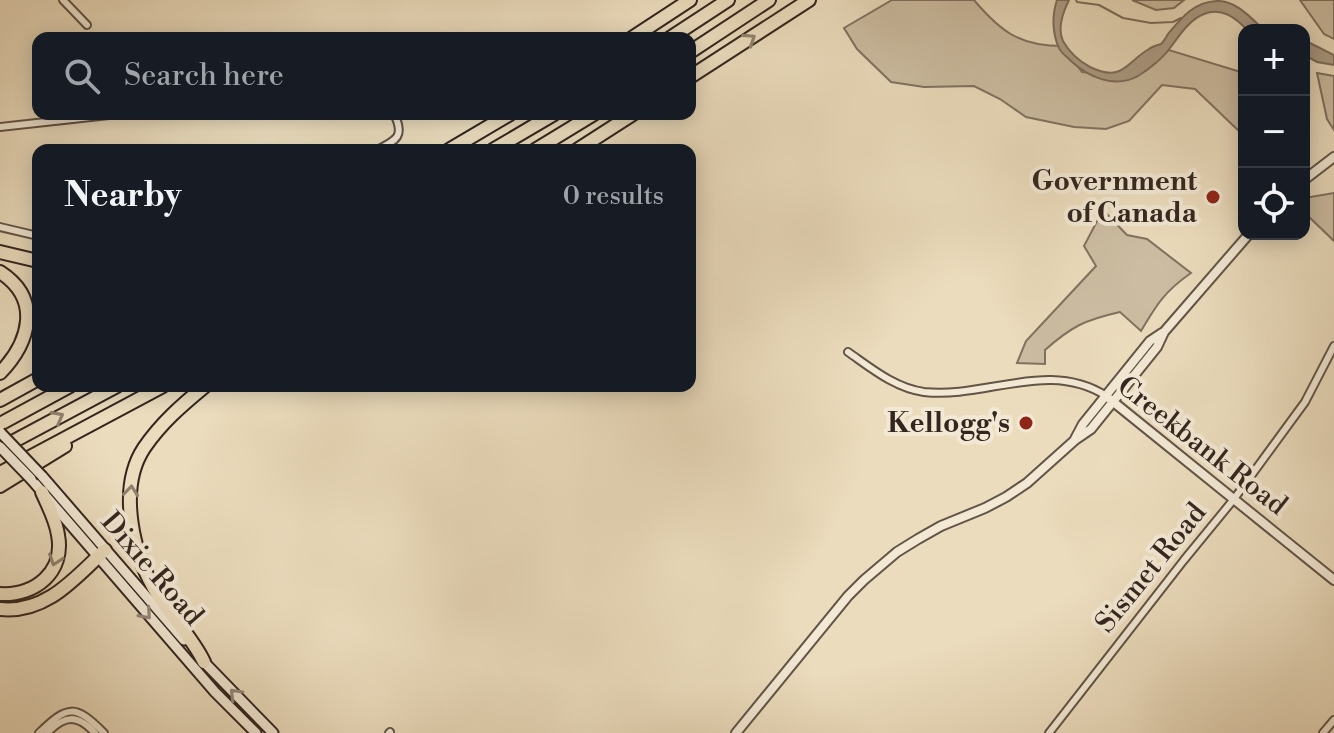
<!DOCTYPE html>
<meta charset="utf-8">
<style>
body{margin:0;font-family:"Libre Bodoni",serif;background:#242831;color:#f1f3f6}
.controls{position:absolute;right:24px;top:24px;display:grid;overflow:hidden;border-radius:16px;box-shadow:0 4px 20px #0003}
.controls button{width:72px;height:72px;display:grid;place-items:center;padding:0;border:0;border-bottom:2px solid #363941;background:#171b24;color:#f1f3f6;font:40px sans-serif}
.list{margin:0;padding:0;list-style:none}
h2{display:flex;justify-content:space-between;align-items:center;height:104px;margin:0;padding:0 32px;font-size:34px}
h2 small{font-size:26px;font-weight:400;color:#9ea1a6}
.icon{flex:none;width:44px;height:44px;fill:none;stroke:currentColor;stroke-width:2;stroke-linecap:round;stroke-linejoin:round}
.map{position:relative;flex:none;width:1334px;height:733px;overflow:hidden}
.search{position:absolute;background:#171b24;box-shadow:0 4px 20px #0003;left:32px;top:32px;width:664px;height:88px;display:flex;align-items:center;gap:20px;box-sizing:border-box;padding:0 28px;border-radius:16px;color:#9ea1a6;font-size:30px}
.panel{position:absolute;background:#171b24;box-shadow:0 4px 20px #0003;left:32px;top:144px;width:664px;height:248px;border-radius:16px}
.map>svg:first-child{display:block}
.green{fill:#ccbda2;stroke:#807260;stroke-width:2}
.water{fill:#ad9e87;stroke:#7d6e5d;stroke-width:2}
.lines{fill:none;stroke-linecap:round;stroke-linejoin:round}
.stream{stroke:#7d6e5d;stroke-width:2}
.minor-casing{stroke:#625446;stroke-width:10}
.tertiary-casing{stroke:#625446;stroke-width:12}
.secondary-casing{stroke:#34261f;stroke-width:13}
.motorway-casing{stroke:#34261f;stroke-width:16}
.minor{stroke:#f2e8d4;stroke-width:6}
.tertiary{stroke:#f2e8d4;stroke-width:8}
.secondary{stroke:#f2e8d4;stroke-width:9}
.motorway{stroke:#ebdcbd;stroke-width:12}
.secondary-bridge-casing{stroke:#34261f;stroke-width:13;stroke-linecap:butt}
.secondary-bridge{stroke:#f2e8d4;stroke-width:9}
.oneway{stroke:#90816e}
.oneway2{stroke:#93877a}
.poi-dot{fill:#8f2418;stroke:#f2e8d4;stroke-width:3}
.labels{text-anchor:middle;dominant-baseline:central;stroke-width:8;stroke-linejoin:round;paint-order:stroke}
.poi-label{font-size:28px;font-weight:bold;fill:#34261f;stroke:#f2e8d4;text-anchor:end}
.street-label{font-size:28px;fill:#34261f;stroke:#f2e8d4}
</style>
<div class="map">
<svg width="1334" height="733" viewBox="0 0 1334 733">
<rect width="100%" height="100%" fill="#ebdcbd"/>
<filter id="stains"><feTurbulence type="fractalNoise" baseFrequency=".0025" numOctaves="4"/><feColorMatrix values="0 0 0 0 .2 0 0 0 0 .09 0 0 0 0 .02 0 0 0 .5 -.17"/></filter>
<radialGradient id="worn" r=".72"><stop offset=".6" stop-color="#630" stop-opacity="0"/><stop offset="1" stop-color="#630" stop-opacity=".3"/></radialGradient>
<path class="green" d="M892,0H974C1001,32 1020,46 1063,46L1082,72L1136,77L1169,50L1244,73V136L1195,89L1162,85L1129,121L1106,129L1074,127L1026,117L1000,99L974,86L924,87L891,82L857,49L844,28Z
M1132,0H1184L1174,8L1156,10Z
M1300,0H1334V39L1324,34Z
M1317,73L1334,76V130L1327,119Z
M1334,193V241L1304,212V198Z
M1103,210L1127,235L1147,239L1191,273C1165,291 1157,304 1141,331L1120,312C1085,320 1072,326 1045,350V364L1017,363L1026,341L1096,266L1084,246Z"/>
<path class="water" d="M1057,0H1069C1063,12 1057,28 1063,41C1069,52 1079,61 1090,67C1123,83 1126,62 1149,49C1151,47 1158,45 1161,44C1164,41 1166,37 1168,34C1182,17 1194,2 1217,1C1236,0 1252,19 1264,30H1247C1236,18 1222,7 1204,14C1190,19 1179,36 1170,48C1163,58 1148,70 1138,76C1115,89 1088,77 1071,61C1067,57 1061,53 1059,48C1052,33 1052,15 1057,0Z
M1304,40L1334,55V65L1317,62L1304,55Z"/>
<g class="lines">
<path class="stream" d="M1076,0L1077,2L1099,5L1123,18L1151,23L1173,22L1181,18"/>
<g class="minor-casing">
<path id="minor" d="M63,0L87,25
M0,127L118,114
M377,150C397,140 405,136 394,114
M0,227L38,236
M848,352C871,368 895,388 924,392C985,399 1049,359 1106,396
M39,733C68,705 75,704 104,733
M47,733C65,715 77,714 95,733
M389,733L390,732
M1049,733L1184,560L1234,499L1305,402L1334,346
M1323,733L1334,720"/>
</g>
<g class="tertiary-casing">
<path id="tertiary" d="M1304,180L1334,157
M1106,396L1334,580
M1075,439L1083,424L1150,341L1162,333
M736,733L848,596L864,580L897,552L918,539L941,526L985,508L1006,497L1027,483L1075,440L1091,429L1157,347L1164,332L1249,234"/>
</g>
<g class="secondary-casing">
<path id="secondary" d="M42,476L184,640
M31,479L215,692L256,733
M202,660L273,733"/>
</g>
<g class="motorway-casing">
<path id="motorway" d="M632,38L690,0
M670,38L728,0
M690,52L769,0
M690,77L809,0
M449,150L510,114
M493,150L554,114
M535,150L594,114
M577,150L633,114
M0,252L38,261
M0,272C42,299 30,342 0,373
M0,400L38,379
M0,424L70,386
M3,447L117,386
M0,473L163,386
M0,486L65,446
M0,594C35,596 65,572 58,535C56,520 48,506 42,492
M0,609C46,614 75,578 105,550
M204,662C192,637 172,618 158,595C133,556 117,489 144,448C161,423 182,405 205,386"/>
</g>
<use href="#minor" class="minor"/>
<use href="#tertiary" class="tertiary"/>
<use href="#secondary" class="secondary"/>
<use href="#motorway" class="motorway"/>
<g class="secondary-bridge-casing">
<path id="secondary-bridge" d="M0,432L42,476
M0,447L31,479"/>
</g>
<use href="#secondary-bridge" class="secondary-bridge"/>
</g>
<defs><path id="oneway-chevron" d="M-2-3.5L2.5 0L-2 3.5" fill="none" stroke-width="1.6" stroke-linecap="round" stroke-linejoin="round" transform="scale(2)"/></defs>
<g class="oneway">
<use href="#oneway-chevron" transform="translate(750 39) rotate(-33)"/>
<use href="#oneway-chevron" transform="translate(58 417) rotate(-28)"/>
<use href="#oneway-chevron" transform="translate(131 491) rotate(-84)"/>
<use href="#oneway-chevron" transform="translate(55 560) rotate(109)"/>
</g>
<g class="oneway2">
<use href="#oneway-chevron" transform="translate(146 614) rotate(49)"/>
<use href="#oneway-chevron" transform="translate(235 694) rotate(-134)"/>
</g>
<g class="poi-dot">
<circle cx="1213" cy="197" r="8"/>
<circle cx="1026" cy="423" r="8"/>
</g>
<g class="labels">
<g class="poi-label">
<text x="1197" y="181">Government<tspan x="1197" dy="32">of Canada</tspan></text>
<text x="1010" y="423">Kellogg's</text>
</g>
<g class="street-label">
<text transform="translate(1202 446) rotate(38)">Creekbank Road</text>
<text transform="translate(1151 568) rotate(-51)">Sismet Road</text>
<text transform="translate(152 569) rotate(49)">Dixie Road</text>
</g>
</g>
<rect width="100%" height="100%" filter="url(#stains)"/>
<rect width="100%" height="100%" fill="url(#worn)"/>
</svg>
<div class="controls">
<button>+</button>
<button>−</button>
<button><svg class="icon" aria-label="locate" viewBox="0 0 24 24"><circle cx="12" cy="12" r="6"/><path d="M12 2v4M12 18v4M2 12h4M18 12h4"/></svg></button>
</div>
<div class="search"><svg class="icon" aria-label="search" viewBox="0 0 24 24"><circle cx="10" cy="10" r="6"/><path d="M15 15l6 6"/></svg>Search here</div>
<section class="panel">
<h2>Nearby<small>0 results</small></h2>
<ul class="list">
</ul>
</section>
</div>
